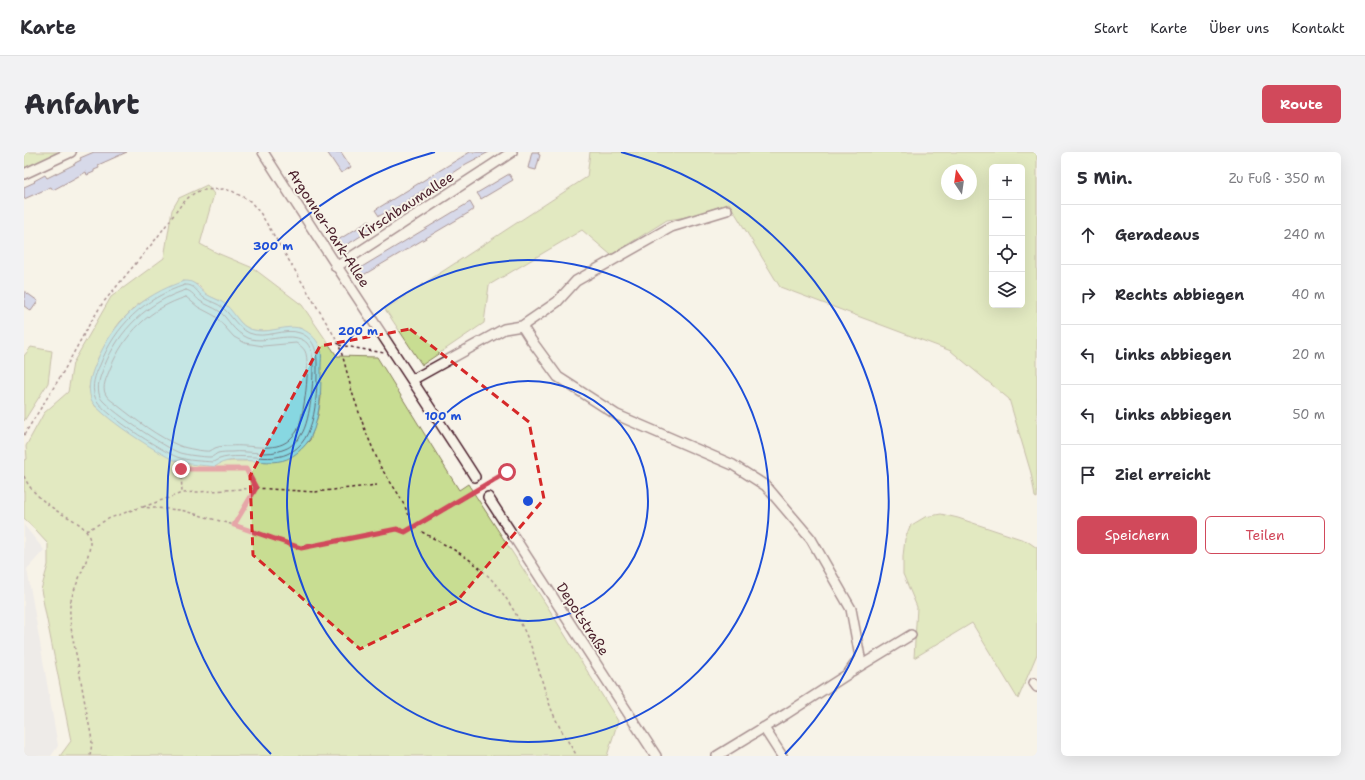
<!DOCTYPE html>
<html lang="de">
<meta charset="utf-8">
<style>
body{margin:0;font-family:"Shantell Sans",sans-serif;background:#f2f2f3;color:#2b2b33}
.controls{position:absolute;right:12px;top:12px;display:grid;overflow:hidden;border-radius:6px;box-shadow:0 4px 16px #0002}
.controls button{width:36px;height:36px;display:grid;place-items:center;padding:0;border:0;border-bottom:1px solid #e1e1e2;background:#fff;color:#2b2b33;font:20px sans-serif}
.compass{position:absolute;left:917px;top:12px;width:36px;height:36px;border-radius:50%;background:#fff;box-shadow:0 4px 16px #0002;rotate:347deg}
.stop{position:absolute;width:12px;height:12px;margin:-9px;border:3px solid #d1495b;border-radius:50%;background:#fff}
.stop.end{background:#d1495b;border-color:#fff;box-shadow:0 1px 4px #0008}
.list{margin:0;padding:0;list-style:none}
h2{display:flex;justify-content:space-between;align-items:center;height:52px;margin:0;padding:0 16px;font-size:17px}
h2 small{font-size:13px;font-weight:400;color:#7c7c81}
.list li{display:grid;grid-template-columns:26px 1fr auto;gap:12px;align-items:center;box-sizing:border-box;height:60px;padding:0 16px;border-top:1px solid #e1e1e2}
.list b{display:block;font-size:15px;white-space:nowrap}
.list em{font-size:13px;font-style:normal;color:#7c7c81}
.actions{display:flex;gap:8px;padding:12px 16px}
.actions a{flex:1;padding:9px 0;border:1px solid #d1495b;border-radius:6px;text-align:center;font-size:14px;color:#d1495b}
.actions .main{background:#d1495b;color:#fff}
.icon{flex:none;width:22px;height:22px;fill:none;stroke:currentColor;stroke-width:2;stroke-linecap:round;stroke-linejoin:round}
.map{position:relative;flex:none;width:1013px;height:604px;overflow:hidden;border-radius:6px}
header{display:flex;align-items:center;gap:24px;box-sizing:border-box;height:56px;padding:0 20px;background:#fff;border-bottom:1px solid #e1e1e2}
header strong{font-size:19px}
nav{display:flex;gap:22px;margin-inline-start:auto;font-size:14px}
.intro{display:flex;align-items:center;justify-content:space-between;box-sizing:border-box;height:96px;padding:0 24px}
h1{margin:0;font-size:28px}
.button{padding:10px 18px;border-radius:6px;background:#d1495b;color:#fff;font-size:14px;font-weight:700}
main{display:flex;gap:24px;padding:0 24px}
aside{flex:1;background:#fff;border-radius:6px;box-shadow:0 4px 16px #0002}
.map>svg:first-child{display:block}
.built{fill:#e2e2e9}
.green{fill:#c8dd92;stroke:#897e5e;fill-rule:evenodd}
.water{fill:#87d7e1;stroke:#6f8d98}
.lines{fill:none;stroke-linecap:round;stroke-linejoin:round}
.shore{stroke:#626974;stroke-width:1}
.building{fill:#b0baeb;stroke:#4a1f2b}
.minor-casing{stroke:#4a1f2b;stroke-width:12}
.path{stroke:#4a1f2b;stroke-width:1.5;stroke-dasharray:3 3;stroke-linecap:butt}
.minor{stroke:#f7f3e8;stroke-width:9}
.route{stroke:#d1495b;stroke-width:5}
.marked{fill:none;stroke:#d62828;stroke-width:3;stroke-dasharray:8 5;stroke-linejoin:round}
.ring{fill:none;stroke:#1d4ed8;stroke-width:2}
.labels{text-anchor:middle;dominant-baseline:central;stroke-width:4;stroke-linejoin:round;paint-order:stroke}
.street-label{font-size:14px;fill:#4a1f2b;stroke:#f7f3e8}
.centre{fill:#1d4ed8;stroke:#f7f3e8;stroke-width:2}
.ring-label{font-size:12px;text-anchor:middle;font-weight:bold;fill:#1d4ed8;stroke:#f7f3e8;stroke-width:4;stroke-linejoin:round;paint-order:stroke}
</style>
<header>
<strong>Karte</strong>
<nav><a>Start</a><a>Karte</a><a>Über uns</a><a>Kontakt</a></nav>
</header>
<div class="intro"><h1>Anfahrt</h1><a class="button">Route</a></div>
<main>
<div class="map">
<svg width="1013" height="604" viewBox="0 0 1013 604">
<rect width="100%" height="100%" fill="#f7f3e8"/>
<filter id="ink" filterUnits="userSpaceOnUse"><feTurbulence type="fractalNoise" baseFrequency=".025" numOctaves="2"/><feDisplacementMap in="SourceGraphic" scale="8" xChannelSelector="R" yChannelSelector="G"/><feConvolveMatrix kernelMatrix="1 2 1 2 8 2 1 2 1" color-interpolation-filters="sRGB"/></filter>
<g filter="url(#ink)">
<path class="built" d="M0,373L20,398L3,417L34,594L27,604H0Z"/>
<path class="green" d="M0,0H39L0,18Z
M566,0H1013V346L1011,345L1007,321L985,247L927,199L756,135L705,51L669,64L643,68L587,103L558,78L465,133L460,171L398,213L361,157L563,25ZM968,15H998V153H968ZM923,18H947V42H923Z
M183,33L190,42L176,92L193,101L229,116L278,153L313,204L353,205L435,338L444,332L525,457L594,569L583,604H36L47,589L17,438L24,413V392L0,366V308L3,307L2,294L20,261L44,240L49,211L87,145L140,106L148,58L155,46ZM160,129L174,133L183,143L196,149L220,174L228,178L239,179L276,176L288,184L297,245L294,263L286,288L276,298L222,309H208L196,310L115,287L97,275L71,254L65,236L67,225L74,206L85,185L96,170L112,154L126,145Z
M7,195L28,199L24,231L0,269V204Z
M917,362L934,366L1003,389L1013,396V502L994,547L948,471L890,506L893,455L879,422V404L881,387L886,374L901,365Z"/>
<path class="water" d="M160,129C172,128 174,137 182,142C188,146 196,148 201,152C215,164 215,179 239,179C251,179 267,172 278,177C287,181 295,189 297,199C298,204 297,209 297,214C297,236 297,256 290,277C288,281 287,285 285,288C281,294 274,301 267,305C246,318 209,299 191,315C179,313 164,313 152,309C135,302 72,262 67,247C63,234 67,223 72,211C89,170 118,143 160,129Z"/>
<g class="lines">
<path class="shore" d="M161,133C171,132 173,141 180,146C186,150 194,151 199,156C208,164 213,175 225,181C241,188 261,175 276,181C290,186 293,199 293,212C293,239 294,290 263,302C254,306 243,306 233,305C218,305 202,302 189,310C178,309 164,309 153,305C138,299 75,260 71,245C67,234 71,223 76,213C91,174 120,146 161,133Z
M162,138C168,139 171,145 176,149C182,153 189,155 195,159C206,168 208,179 224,186C242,193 268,177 283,191C285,194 288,198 288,202C291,219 287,269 277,283C274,288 267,295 261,297C244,305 224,298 207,300C203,300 198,300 194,301C191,302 190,305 186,305C179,305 163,303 156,301C143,297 80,255 76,245C72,234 76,225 80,215C95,178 123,150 162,138Z
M162,145L174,155L191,164L210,185L221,191L239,194L272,191C275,193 279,195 281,199C287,211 280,266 273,279C271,282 268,285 265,288C250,301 225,292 206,294C202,294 196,294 191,296C189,297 188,298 186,299C181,300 161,296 156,294C134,285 112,268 93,253C90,250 84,247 82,243C77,235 83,225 86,217C100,182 126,156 162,145Z"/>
</g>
<path class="building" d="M70,0H103L74,13L75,16L70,18V20L63,23L62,20L29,38L27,35L0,47V35L11,30L10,29L21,23L23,26L51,12V11L57,8L56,6Z
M303,0H317L327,15L317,21Z
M446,0H465L442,12L408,34L401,37L377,53L355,64L351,58Z
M508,0H515L514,2L516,3L512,18L504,16Z
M485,22L489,28L457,47L453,41Z
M446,50L450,57L446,60L336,125L332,118L336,116Z
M345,69L349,76L329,89L318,95L314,88Z
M0,139L14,149L7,159L0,154Z"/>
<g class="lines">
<g class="minor-casing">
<path id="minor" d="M239,0C308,109 381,216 451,325
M0,22L47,0
M312,115L488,0
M498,174L533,150L552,129L647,75L703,58
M388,228L480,177L498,174L507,188L534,225L593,263L709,313L742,334L787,387L827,457L836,505L824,522L762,562L693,604
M464,345L632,604
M828,519L887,483
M1010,531L1013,535
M740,576L758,604"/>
</g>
<path class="path" d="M315,193L360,201
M0,283L38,222L65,173L78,152L132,87L157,53L165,45L172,40L180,38L199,37L208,39L226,49L237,62L308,180L315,193L320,209L328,240L341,278L357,316L375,343L385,363
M157,317H222L232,336L158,341Z
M0,324C5,338 20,350 33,359C44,366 60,371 65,385C71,401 48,434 46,454C45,473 50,492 54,511C58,535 62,559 67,582L68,591L66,604
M119,355L158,341
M210,373L277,396L373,377L381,380L483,321
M62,379L86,366L117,355L157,358L210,373L232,336L291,340L353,333
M398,380C419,392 443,403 460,420C483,441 503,479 512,509C517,524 521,541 527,556C533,573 544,589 553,604"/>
<use href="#minor" class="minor"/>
</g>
</g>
<g class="lines" filter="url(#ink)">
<path class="route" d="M157,317H222L232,336L210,373L277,396L373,377L381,380L483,320"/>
</g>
<path d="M0 0H1013V604H0ZM386,177L505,270L520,347L433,449L336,497L229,403L226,324L296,194Z" fill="#f7f3e8" fill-opacity=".55" fill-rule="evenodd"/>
<path class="marked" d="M386,177L505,270L520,347L433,449L336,497L229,403L226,324L296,194Z"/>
<g class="ring">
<circle cx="504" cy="349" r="120"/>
<circle cx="504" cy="349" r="241"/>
<path d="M247 602A361 361 0 0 1 411 0M597 0A361 361 0 0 1 761 602"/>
</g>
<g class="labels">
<g class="street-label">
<text transform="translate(382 53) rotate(-33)">Kirschbaumallee</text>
<text transform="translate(305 76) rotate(57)">Argonner-Park-Allee</text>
<text transform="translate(559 467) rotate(57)">Depotstraße</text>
</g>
</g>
<circle cx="504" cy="349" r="6" class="centre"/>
<g class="ring-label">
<text x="249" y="98">300 m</text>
<text x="334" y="183">200 m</text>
<text x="419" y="268">100 m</text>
</g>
</svg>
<div class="controls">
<button>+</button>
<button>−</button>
<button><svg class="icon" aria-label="locate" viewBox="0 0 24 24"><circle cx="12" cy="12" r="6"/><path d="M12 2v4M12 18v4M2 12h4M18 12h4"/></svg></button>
<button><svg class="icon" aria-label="layers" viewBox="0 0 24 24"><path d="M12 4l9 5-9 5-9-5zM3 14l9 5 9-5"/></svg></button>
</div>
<svg class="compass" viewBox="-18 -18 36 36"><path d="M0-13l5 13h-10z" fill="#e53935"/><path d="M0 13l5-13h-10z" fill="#7c7c81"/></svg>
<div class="stop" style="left:483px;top:320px"></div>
<div class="stop end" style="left:157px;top:317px"></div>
</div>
<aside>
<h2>5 Min.<small>Zu Fuß · 350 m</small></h2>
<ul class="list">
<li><svg class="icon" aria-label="ahead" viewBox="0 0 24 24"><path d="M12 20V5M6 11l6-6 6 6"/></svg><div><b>Geradeaus</b></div><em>240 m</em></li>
<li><svg class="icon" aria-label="right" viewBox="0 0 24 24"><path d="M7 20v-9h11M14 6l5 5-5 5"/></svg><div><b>Rechts abbiegen</b></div><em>40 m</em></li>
<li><svg class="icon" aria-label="left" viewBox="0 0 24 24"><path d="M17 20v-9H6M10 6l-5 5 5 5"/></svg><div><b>Links abbiegen</b></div><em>20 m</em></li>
<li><svg class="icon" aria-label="left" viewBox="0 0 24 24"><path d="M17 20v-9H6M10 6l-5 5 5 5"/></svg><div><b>Links abbiegen</b></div><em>50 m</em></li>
<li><svg class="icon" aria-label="arrive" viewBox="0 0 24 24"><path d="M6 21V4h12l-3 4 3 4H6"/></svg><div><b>Ziel erreicht</b></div></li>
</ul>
<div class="actions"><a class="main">Speichern</a><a>Teilen</a></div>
</aside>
</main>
